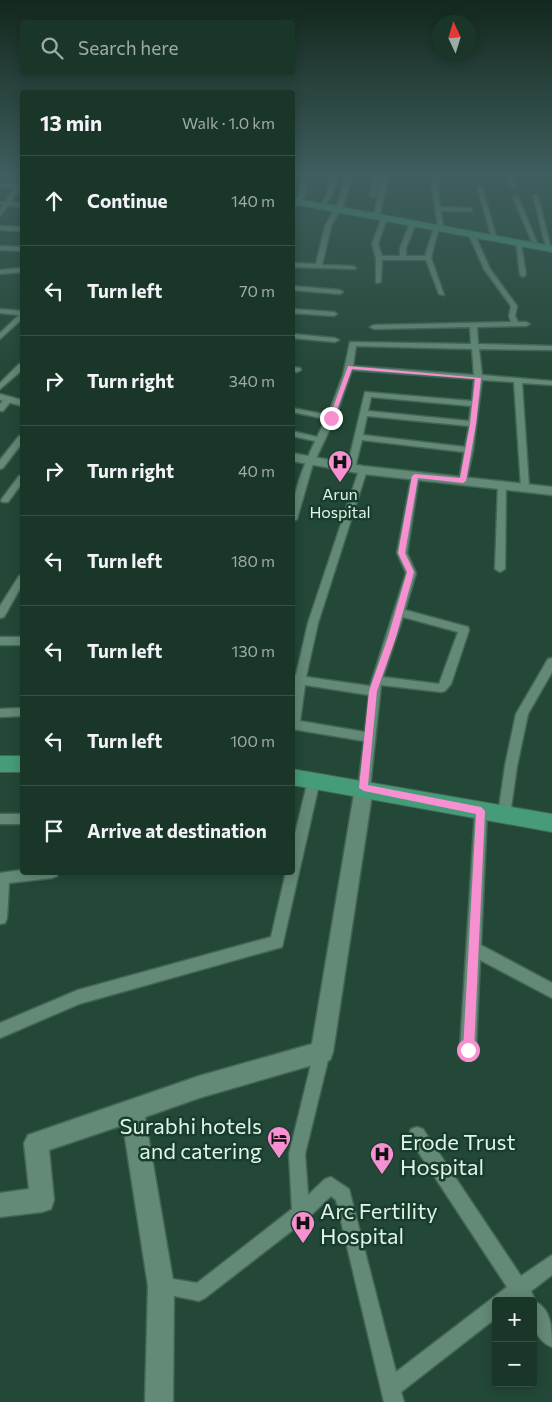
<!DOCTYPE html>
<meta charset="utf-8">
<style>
body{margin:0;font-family:Commissioner,sans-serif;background:#274135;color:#f1f3f6}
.controls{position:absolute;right:15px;bottom:15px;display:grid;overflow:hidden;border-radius:5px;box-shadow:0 2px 12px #0003}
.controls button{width:45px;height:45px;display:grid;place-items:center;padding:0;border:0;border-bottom:1px solid #385046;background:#1a3629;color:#f1f3f6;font:25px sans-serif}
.compass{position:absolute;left:432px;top:15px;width:45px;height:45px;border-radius:50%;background:#1a3629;box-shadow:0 2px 12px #0003;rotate:356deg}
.stop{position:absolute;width:15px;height:15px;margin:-11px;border:4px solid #f690d0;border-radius:50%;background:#fff}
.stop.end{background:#f690d0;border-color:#fff;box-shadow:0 1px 5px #0008}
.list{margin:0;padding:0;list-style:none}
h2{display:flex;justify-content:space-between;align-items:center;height:65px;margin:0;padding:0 20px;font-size:21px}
h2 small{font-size:16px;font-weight:400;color:#9faba8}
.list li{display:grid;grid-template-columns:32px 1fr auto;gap:15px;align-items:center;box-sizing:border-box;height:90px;padding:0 20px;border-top:1px solid #385046}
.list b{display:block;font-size:19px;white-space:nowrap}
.list em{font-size:16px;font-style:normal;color:#9faba8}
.icon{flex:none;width:28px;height:28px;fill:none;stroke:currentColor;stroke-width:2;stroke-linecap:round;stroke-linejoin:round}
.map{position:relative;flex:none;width:552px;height:1402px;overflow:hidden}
.search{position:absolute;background:#1a3629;box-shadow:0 2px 12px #0003;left:20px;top:20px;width:275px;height:55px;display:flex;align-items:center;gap:12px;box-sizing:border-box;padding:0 18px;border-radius:5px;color:#9faba8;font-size:19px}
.panel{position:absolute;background:#1a3629;box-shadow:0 2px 12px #0003;left:20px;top:90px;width:275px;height:785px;border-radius:5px}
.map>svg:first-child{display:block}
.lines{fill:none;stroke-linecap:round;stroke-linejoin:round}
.street-casing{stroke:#436557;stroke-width:3}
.secondary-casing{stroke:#436557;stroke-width:3}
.primary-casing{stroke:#436557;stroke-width:2}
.street{fill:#638a76;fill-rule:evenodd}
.secondary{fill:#638a76;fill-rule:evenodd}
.primary{fill:#469c78;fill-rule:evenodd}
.route{fill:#f690d0}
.labels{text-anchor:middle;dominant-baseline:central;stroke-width:5;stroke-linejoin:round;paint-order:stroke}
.far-poi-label{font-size:16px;fill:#e0f4e9;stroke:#183d2d}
.near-poi-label{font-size:22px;fill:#e0f4e9;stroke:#183d2d;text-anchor:start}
</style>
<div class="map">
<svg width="552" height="1402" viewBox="0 0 552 1402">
<rect width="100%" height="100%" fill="#234837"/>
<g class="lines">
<g class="street-casing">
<path id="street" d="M302,175H308L304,197L292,208V202L298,197Z
M332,175H338L332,196L325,205H321L326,196Z
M346,175H352L343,207L340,209L337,207Z
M374,175H380L376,195L373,197L370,195Z
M383,175H389L380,214L377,216L374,214Z
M433,175H439L438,188L440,207L470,208L472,211H441L443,225L438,226L432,188Z
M506,175H512L515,187H511Z
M20,179H22V188H20L10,202L22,203V207L8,205L0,216V210L3,205L0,204V202H5L15,187H0V183L17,184Z
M477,186L482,187L496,236L491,235Z
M533,195L538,196L551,249L546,248Z
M516,196L519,198L537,243L532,242L513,198Z
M335,209L340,210L331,226L322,265L353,266L356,268L355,269L292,267V263L316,264L325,226Z
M382,217L387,218L378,244L382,256H400V248L410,223L413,221L416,223L406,248V256H425L434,228L439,227L431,258L444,295L439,294L426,260H382L381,282L376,283V258L372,244Z
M0,226L22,227V231L0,230Z
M472,233L475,235L490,269L517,306L515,316L518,322H526L530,324L526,326L477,327L478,344L552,346V350L479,349L482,375L552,381V385L522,383L529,487L525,490L521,487L514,382L482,380L473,450L466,483L463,484L459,481L464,452L362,440L355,468L351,471L348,470L347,468L365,392L472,401L474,379L352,370L335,418L312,467L297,519L292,522C292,493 303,467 315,441L292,436V431L317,437L326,419L292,412V408L328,415L343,375L350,342L471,344L470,327L374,329L370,327L374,325L511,322L509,316L511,306L484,269L469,235ZM356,346L472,349L474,375L353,366ZM371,397L471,406L469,421L368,411ZM367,416L469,426L465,447L363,435Z
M516,242L521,243L526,275L523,277L520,275Z
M0,246L22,247V251L0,250Z
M22,268V272L0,274V270Z
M292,286L340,290L343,292L340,294L292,290Z
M0,309L22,311V319L0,339V333L19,315L0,313Z
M292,309L334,312L337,314L334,316L292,313Z
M292,334L335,338L339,340L335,342L292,338Z
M19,364H22V370L0,389V383Z
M292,367L300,368L301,370L297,372L292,371Z
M5,398L12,400L3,411H0V404Z
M19,436H22V443L3,468L0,469V460Z
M363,467L367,470L318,623L306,677L370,686L406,573L397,553L412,474L415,473L419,476L407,553L416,573L405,610L468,627L469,630L451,684L445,691L441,692L381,685L370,788L368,792L364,793L360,792L358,788L364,741L292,729L294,683H292V675H296L308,623L359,470ZM403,617L458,632L439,684L383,677ZM305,685L369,695L365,732L300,721Z
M19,476H22V483L8,502H2L1,500Z
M502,481L506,484L505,569L500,572L495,569L498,484Z
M22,575V585L4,617L0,618V606L19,576Z
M0,637H22V645H0Z
M552,658V672L528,714L517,766L510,815L508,819L504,820L500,819L498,815L505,766L516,714L548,659Z
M22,708V716L0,717V709Z
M314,775L318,776L320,780L282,947L79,1004L0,1038V1023L78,990L271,937L286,872H292V846L308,780L310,776Z
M481,806L485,807L487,811L481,945L552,983V998L480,960L476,1049L473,1054L468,1057L463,1054L460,1049L475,811L477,807Z
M0,814H22V824H0Z
M22,870V872H58L57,876L52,878L9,883L7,918L5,923L0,924V873Z
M322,1044L327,1047L330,1052L305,1154L308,1195L325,1179L331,1177L349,1189L396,1372L507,1287L411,1141L409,1135L411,1129L417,1127L423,1129L521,1276L552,1255V1275L531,1291L536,1302C552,1310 552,1331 552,1347C532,1339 533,1319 533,1301H496V1318L401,1392L404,1402H384L336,1200L331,1196L307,1219L205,1298L199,1301L155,1292L152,1286L155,1280L161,1277L197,1283L292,1209L289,1154L314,1052L317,1047Z"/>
</g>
<g class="secondary-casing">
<path id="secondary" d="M0,394L22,400V406L0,400Z
M292,453L363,466L552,487V495L363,474L292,461Z
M364,781L370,783L373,788L333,1052L330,1060L199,1098L145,1117L174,1286L173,1402H145L148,1286L123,1125L49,1150L54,1200L51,1209L42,1212L0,1217V1193L29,1189L24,1143L28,1135L199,1076L312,1044L355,788L358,783Z"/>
</g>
<g class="primary-casing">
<path id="primary" d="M292,198L552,246V252L292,204Z
M0,756H22V772H0Z
M292,769L552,814V832L292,785Z"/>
</g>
<use href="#street" class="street"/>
<use href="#secondary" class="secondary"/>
<use href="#primary" class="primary"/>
</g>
<linearGradient id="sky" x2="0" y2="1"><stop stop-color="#13281e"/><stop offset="0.47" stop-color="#3f5e5e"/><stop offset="1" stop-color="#3f5e5e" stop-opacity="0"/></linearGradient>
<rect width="552" height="372" fill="url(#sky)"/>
<path class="route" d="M348,366L481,378L476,424L466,481L463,483L418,478L405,553L414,572L396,637L377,691L368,785L481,807L485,811L474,1050L468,1055L463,1050L476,814L364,791L359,788L369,691L388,637L407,572L398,553L412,476L415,474L460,478L470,424L475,379L352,369L334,418L329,419Z"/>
<defs>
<g id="hospital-pin" transform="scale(1.25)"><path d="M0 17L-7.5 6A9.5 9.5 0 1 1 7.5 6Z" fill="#f690d0" stroke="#183d2d"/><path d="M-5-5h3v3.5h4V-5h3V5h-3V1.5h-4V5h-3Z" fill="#111"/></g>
<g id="hotel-pin" transform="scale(1.25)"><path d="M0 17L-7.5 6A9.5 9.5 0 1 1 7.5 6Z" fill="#f690d0" stroke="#183d2d"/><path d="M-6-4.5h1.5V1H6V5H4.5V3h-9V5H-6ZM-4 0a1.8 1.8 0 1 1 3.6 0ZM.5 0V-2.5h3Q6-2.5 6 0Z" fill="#111"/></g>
</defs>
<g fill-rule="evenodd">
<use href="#hospital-pin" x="340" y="462"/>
<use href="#hotel-pin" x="279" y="1138"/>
<use href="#hospital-pin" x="382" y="1154"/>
<use href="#hospital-pin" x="303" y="1223"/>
</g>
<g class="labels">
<g class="far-poi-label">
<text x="340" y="493">Arun<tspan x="340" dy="18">Hospital</tspan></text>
</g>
<g class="near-poi-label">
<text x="262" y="1125" text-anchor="end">Surabhi hotels<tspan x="262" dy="25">and catering</tspan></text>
<text x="400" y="1141">Erode Trust<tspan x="400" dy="25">Hospital</tspan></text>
<text x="320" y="1210">Arc Fertility<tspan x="320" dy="25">Hospital</tspan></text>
</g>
</g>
</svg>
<div class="controls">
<button>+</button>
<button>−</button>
</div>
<svg class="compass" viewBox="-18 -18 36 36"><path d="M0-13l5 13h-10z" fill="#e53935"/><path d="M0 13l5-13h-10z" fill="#9faba8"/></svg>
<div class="stop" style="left:468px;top:1050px"></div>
<div class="stop end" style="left:331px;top:418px"></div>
<div class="search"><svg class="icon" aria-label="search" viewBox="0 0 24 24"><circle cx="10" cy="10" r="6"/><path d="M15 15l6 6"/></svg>Search here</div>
<section class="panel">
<h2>13 min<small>Walk · 1.0 km</small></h2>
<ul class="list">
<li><svg class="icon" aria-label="ahead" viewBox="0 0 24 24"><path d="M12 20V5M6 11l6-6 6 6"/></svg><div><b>Continue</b></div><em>140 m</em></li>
<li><svg class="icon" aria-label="left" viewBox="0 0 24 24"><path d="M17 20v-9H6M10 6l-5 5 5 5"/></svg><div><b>Turn left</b></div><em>70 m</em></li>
<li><svg class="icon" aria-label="right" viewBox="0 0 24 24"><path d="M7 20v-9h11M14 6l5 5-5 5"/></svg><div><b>Turn right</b></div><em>340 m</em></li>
<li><svg class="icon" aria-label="right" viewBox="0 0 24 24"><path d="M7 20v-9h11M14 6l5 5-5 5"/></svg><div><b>Turn right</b></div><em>40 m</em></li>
<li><svg class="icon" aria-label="left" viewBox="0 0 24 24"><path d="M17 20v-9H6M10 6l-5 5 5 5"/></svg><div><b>Turn left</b></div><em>180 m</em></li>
<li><svg class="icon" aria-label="left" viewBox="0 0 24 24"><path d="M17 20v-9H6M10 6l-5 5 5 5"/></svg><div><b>Turn left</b></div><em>130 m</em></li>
<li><svg class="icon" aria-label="left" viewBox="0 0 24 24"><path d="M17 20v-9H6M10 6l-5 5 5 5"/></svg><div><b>Turn left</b></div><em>100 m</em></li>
<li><svg class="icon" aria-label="arrive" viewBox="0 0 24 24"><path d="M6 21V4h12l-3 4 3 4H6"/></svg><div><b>Arrive at destination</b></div></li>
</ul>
</section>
</div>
